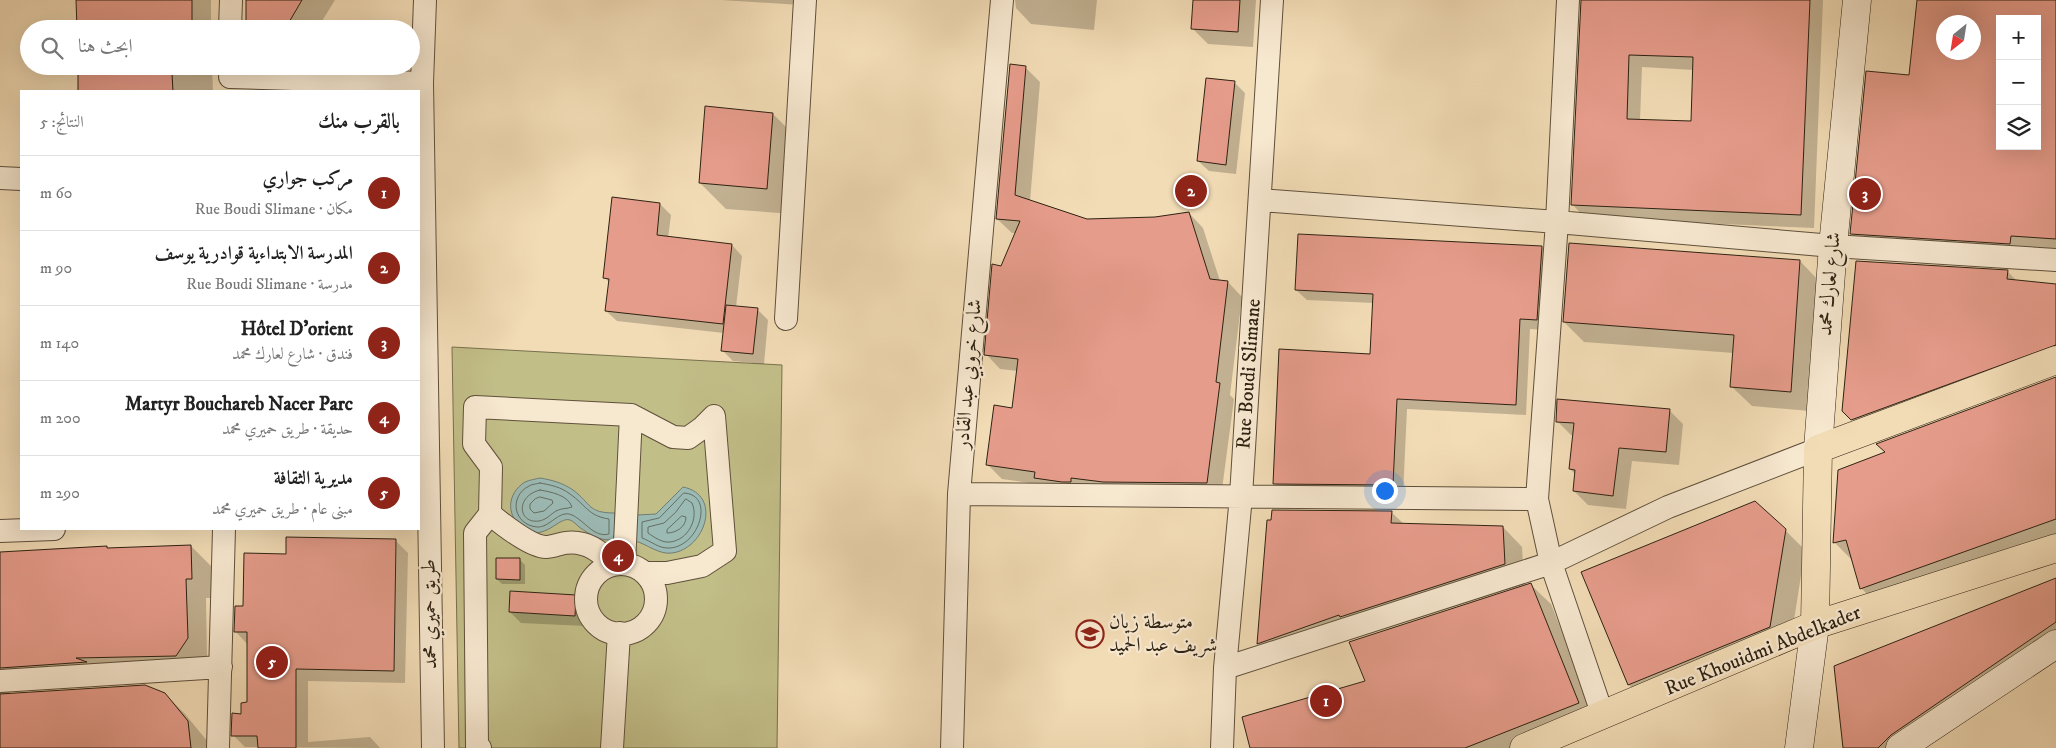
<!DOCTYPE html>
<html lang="ar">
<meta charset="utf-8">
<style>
body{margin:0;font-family:"IM FELL DW Pica",Amiri,serif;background:#f6f6f6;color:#222;direction:rtl}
.controls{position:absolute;right:15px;top:15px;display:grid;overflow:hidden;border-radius:0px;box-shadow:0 5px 20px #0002}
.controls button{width:45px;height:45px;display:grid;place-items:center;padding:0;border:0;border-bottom:1px solid #e0e0e0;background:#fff;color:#222;font:25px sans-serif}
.compass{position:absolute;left:1936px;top:15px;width:45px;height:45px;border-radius:50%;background:#fff;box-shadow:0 5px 20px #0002;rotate:210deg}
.you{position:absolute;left:1384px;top:490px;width:18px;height:18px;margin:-12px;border:4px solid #fff;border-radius:50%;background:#1a73e8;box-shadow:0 0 0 8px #1a73e833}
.badge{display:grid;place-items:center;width:32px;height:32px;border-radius:50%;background:#8f2418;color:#fff;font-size:16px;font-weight:700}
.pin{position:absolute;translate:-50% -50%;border:2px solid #fff;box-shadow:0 1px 5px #0006}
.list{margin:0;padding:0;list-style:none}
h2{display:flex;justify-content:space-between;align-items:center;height:65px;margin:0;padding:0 20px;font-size:21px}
h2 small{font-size:16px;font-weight:400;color:#767676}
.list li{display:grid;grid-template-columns:32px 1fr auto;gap:15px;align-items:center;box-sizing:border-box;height:75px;padding:0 20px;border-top:1px solid #e0e0e0}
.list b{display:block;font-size:19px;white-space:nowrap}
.list p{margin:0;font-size:16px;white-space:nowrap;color:#767676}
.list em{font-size:16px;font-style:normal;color:#767676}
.icon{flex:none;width:28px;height:28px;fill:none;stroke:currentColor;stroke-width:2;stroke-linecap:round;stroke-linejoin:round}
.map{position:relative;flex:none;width:2056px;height:748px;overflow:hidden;direction:ltr}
.search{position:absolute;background:#fff;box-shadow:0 5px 20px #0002;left:20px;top:20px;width:400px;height:55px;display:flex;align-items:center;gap:12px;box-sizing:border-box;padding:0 18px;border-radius:28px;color:#767676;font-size:19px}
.panel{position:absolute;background:#fff;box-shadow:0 5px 20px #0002;left:20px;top:90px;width:400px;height:440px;border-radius:0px;direction:rtl}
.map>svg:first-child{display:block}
.green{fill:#c2be88;stroke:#78704d}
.water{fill:#9cbab4;stroke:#707d73}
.shadow{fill:#0003;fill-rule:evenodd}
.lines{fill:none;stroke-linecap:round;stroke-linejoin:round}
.shore{stroke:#656e63;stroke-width:1}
.building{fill:#e69c8b;stroke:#2e2212;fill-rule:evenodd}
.street-casing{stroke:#5f503b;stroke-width:24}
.secondary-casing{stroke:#2e2212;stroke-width:29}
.primary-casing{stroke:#2e2212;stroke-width:29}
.street{stroke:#f7e8d0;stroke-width:22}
.secondary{stroke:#f7e8d0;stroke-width:28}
.primary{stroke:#f2dcb6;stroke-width:28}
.labels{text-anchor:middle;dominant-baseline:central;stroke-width:4.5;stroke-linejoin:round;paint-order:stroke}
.street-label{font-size:20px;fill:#2e2212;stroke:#f7e8d0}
.poi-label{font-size:20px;fill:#2e2212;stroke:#f7e8d0;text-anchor:start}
</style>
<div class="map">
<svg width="2056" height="748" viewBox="0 0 2056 748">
<rect width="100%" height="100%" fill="#f2dcb6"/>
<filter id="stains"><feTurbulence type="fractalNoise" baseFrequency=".004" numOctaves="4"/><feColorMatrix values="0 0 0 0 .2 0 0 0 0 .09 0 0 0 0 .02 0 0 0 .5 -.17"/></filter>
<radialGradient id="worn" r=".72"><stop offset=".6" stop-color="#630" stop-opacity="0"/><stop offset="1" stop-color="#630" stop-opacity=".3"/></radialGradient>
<path class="green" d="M452,347L782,365L777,748H459Z"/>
<path class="water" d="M540,478C552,480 563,483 573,490C592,504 587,513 615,513L614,540C599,541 591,535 579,527C577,525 573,521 570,520C559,516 545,542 524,529C506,517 506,494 525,482C529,480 536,479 540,478Z
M683,487C723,495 705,549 672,553C659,555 647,544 635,541L637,515L656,514Z"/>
<path class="shadow" d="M78,0H211V29H78Z
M247,0H335L317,29H247Z
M721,0H801L800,5Z
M1015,0H1097L1094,30L1031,24L1016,8Z
M1194,0H1256L1253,47L1208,44L1192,28Z
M1582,0H1823L1814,228L1585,218L1572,204ZM1642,67L1694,70L1693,123L1640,120Z
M1919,0H2056V257L1871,253L1851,233L1910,76ZM2000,19H2037V146H2000ZM1944,22H1974V52H1944Z
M79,66H212L213,91H79Z
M249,66H322V85L266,84Z
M1025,67L1040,82L1030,201L1087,220L1155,219L1189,213L1203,228L1220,281L1228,282L1242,297L1230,395L1234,399L1221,497L1043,485L1002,479L988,465L1013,409L1018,371L1000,369L986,354L1002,267L1016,233H1012L997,219Z
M1235,83L1245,93L1236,174L1209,171L1198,161Z
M773,114L799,140L793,214L726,209L700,183Z
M614,199L660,204L671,215L668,238L732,245L742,256L736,307L757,309L768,320L764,364L733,361L722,350L724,333L617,321L606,311L610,283L605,278Z
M1542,247L1552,257L1547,330L1530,329L1526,415L1407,409L1403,495L1285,494L1274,483L1371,355L1374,303L1307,300L1296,290Z
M1800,261L1819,281L1810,411L1752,406L1732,387L1734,353L1584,342L1564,322Z
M2007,271L2017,281L2056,285V370L1872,439L1844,411Z
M2056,378V546L1881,608L1861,588L1854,562L1834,542L1887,452Z
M1669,410L1683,424L1679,465L1632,461L1626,509L1588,505L1574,491L1576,475L1570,469L1574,435H1571L1557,421Z
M1391,512L1404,524L1503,527L1522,547L1524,584L1360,636L1359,634L1278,663L1259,643Z
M1785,530L1805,550L1790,646L1648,705L1629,685L1582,572Z
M396,541L408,553L405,683L308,681V742L370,737L380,748L245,747L233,735L248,704V645L236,632L244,607L287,555Z
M191,546L211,566V598H206L207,658L12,690L8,695L165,694L185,714L208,742V748H0V553Z
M520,560L525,565V584H502L497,579Z
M2056,580V640L1900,748H1845Z
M1531,585L1551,604L1598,723L1534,748H1252Z
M576,596L586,606L585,626L521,623L510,612Z"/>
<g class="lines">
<path class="shore" d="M540,483C551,485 561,487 570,494C586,505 588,516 609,519V534C594,538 585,521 572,515C559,509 550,528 537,527C514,525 508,497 529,486C532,484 537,484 540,483Z
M540,490C551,492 568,495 572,507C567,509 561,508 556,511C551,514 546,520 539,521C518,524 515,496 540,490Z
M684,493C715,494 700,546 670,548C659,549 651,541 642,538V522L659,518Z
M540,497L552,500L553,503L544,511L534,513L530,509V504L535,499Z
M686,499L692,503C699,519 688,540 670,542C662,543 654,537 648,533V527L664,523L675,513Z
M682,516L686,517C686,527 676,533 667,533V530Z"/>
</g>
<path class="building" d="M76,0H192V29H77Z
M246,0H302L285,29H246Z
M1193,0H1240L1238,32L1191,29Z
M1581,0H1810L1801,215L1571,205ZM1629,55L1693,57L1691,121L1627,119Z
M1917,0H2056V239L2011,236L2010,244L1850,234L1866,71L1909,75ZM2000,19H2037V146H2000ZM1944,22H1974V52H1944Z
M1010,64L1026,66L1015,195L1087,219L1155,217L1189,212L1210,279L1228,281L1216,382L1220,383L1207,483L1103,482L1071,478V482H1062L1034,478L1035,472L986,465L994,405L1012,408L1018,359L984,355L992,264L1001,266L1020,221L996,219Z
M78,66H193V74H172L173,91H78Z
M1206,78L1235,81L1226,165L1197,161Z
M705,106L773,113L767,189L699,183Z
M612,197L660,203L657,235L732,244L723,324L605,311L609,279L603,278Z
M1298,234L1542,246L1537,320L1520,319L1516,405L1397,399L1393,485L1273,484L1279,349L1370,354L1373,294L1295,290Z
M1569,243L1800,260L1791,392L1730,387L1734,335L1563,322Z
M1856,261L2008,270L2007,279L2056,284V345L1851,420L1842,411Z
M726,305L758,308L753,354L721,351Z
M2056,377V519L1860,589L1846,540L1833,543L1838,470L1885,452L1876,444Z
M1557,399L1670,409L1666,452L1619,448L1613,496L1573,491L1575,470L1569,469L1574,423L1556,422Z
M1755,501L1786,529L1770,627L1628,685L1581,572Z
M1272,510L1392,511L1391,523L1503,526L1505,564L1340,617L1339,615L1257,644L1267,520H1271Z
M286,537L396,539L394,671L296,669V748H258L257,736H231L232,713L241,714V703L247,702V632H234L235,606H243L244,553L286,554Z
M191,545L192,579H186L188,638L176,656L76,658L87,662L0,668V552L107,546V548Z
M496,558H520V580L496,579Z
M2056,578V622L1891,735L1878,748H1843L1834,666Z
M1531,583L1579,703L1465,748H1250L1242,717L1365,681L1349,642Z
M510,591L576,595L575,616L509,612Z
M145,685L165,693L188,721L191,748H0V694Z"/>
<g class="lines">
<g class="street-casing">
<path id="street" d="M425,0L422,83L433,748
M1568,0L1557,222L1537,499L1551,563L1603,716
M230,29L231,0
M230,77L422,83
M0,178L21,179
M1260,200L1557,222L1833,246L2056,260
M786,319L805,0
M959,494L1537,499
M490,514C502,524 531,547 546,547C552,547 559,544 565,543C585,540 600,550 612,565
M0,531L54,529
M624,564L631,415
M586 599a35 35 0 1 1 70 0a35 35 0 1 1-70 0Z
M1225,668L1551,563L1668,507L1818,449
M0,681L221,667
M218,748L224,529
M480,748L477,746L475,533L490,514L491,467L474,444L475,407L631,415L673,437L688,438L702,428L714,416L725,551L702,566L667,573H646
M612,748L619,633
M952,748L959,494L1002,0
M1222,748L1225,668L1241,496L1272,0"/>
</g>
<g class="secondary-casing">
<path id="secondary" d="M1818,449L1833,246L1857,0
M1799,748L1815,625
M1900,748L2056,644"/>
</g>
<g class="primary-casing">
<path id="primary" d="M1815,625L1818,449L2056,360
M1524,748L1815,625L2056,548"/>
</g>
<use href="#street" class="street"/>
<use href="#secondary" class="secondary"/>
<use href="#primary" class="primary"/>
</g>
<defs>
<g id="school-ring" transform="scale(1.4375)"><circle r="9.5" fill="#f7e8d0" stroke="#8f2418" stroke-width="1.5"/><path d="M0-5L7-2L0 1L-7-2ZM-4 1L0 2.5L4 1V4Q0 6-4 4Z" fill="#8f2418"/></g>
</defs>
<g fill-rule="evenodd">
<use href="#school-ring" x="1090" y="634"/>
</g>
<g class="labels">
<g class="street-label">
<text transform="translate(1830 284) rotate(-85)">شارع لعارك محمد</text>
<text transform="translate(969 374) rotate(-85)">شارع خروبي عبد القادر</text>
<text transform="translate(1249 374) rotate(-86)">Rue Boudi Slimane</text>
<text transform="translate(430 614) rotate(-91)">طريق حميري محمد</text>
<text transform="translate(1763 651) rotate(-22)">Rue Khouidmi Abdelkader</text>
</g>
<g class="poi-label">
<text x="1109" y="622">متوسطة زيان<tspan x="1109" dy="23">شريف عبد الحميد</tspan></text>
</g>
</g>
<rect width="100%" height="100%" filter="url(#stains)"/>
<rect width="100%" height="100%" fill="url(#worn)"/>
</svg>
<div class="controls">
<button>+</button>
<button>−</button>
<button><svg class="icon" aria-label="layers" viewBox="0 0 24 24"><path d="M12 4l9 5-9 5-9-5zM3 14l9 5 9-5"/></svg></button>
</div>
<svg class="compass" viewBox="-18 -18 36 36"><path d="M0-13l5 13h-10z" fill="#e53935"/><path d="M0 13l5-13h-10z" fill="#767676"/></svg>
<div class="you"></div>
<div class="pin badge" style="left:1326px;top:701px">1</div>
<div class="pin badge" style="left:1191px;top:191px">2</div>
<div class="pin badge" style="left:1865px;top:194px">3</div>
<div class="pin badge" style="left:618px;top:556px">4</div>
<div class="pin badge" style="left:272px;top:662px">5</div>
<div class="search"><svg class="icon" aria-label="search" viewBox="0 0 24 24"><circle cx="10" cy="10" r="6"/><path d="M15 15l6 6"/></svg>ابحث هنا</div>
<section class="panel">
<h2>بالقرب منك<small>النتائج: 5</small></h2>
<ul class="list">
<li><span class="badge">1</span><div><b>مركب جواري</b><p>مكان · Rue Boudi Slimane</p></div><em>60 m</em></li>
<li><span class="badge">2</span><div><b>المدرسة الابتداءية قوادرية يوسف</b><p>مدرسة · Rue Boudi Slimane</p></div><em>90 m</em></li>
<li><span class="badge">3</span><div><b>Hôtel D'orient</b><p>فندق · شارع لعارك محمد</p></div><em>140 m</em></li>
<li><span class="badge">4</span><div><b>Martyr Bouchareb Nacer Parc</b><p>حديقة · طريق حميري محمد</p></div><em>200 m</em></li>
<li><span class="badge">5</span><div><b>مديرية الثقافة</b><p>مبنى عام · طريق حميري محمد</p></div><em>290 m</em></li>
</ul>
</section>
</div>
